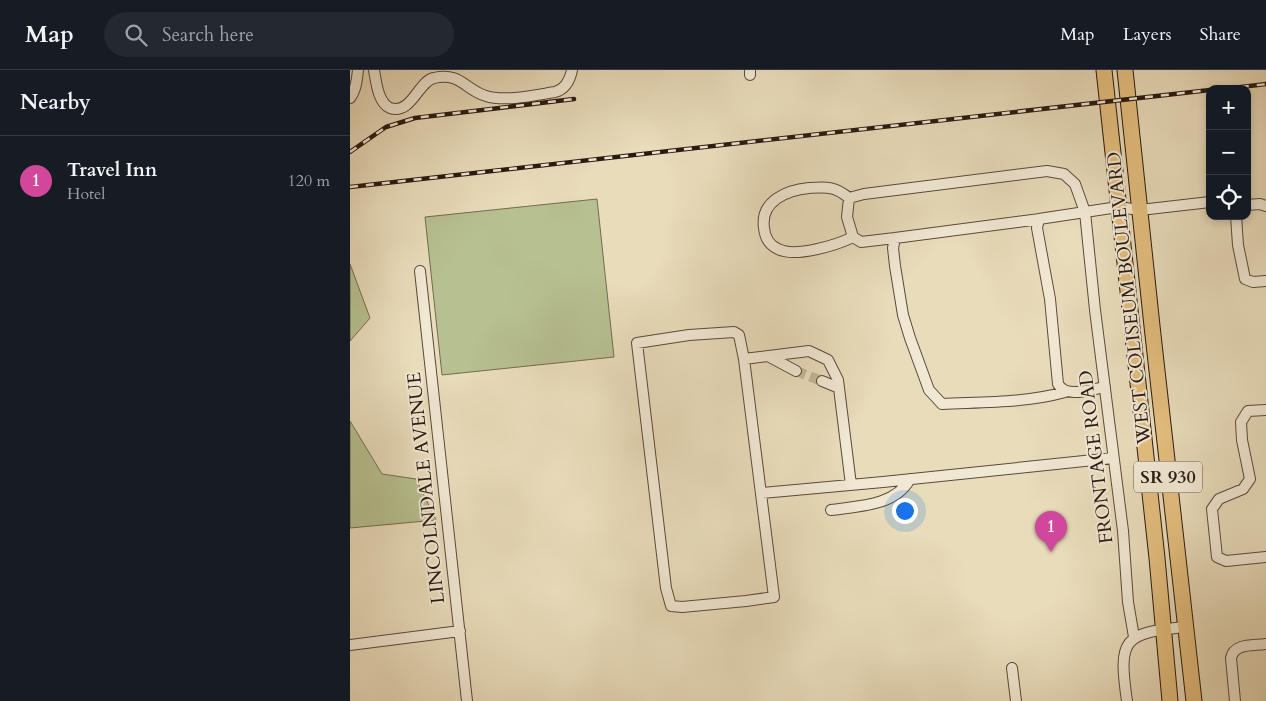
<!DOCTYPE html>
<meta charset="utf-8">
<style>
body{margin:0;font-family:Cardo,serif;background:#242831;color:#f1f3f6}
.controls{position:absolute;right:15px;top:15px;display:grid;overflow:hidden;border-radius:10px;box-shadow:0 2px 8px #0003}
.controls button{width:45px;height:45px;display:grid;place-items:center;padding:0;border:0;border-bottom:1px solid #363941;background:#171b24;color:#f1f3f6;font:25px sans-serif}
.you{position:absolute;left:554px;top:440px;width:18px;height:18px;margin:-12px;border:4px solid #fff;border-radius:50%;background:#1a73e8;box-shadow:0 0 0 8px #1a73e833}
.badge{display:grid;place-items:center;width:32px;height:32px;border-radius:50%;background:#2563eb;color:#fff;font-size:16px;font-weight:700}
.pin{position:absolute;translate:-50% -41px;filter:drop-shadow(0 1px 2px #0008)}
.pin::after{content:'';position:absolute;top:26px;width:18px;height:15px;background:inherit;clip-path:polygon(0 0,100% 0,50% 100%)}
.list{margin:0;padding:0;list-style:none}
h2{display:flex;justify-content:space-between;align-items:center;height:65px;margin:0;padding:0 20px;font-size:21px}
h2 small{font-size:16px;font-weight:400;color:#9ea1a6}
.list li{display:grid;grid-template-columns:32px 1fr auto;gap:15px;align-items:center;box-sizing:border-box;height:90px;padding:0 20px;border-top:1px solid #363941}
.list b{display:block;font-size:19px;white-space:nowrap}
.list p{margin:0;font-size:16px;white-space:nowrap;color:#9ea1a6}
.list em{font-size:16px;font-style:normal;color:#9ea1a6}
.icon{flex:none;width:28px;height:28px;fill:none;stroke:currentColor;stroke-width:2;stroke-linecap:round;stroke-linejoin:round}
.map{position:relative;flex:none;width:916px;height:631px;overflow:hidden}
header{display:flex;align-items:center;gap:30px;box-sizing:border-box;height:70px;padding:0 25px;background:#171b24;border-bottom:1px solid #363941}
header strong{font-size:24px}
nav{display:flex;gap:28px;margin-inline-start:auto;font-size:18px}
.search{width:350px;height:45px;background:#242831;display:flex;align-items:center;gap:12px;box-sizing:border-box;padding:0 18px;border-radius:28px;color:#9ea1a6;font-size:19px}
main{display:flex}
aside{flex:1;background:#171b24}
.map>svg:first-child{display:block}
.green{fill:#b7c090;stroke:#706c51}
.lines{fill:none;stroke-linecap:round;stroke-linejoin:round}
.minor-tunnel{stroke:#c3b599;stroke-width:10;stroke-dasharray:10 5;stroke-linecap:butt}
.minor-casing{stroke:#594a3c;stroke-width:12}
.highway-casing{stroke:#291912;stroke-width:17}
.minor{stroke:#f1e8d3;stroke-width:10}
.highway{stroke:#e4be7e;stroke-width:15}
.rail-casing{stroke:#291912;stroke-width:4.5}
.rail{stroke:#f1e8d3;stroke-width:2.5;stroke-dasharray:8;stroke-linecap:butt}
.labels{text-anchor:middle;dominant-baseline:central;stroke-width:4;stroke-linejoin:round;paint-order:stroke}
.shield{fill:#f1e8d3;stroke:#65574c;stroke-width:1}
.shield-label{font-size:18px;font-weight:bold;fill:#291912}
.street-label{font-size:19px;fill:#291912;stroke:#f1e8d3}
</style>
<header>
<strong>Map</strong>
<div class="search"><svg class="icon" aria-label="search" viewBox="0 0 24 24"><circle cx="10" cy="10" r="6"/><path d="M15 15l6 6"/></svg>Search here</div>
<nav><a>Map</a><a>Layers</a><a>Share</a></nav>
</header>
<main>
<aside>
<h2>Nearby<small></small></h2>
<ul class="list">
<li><span class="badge" style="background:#d1479c">1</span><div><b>Travel Inn</b><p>Hotel</p></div><em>120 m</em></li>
</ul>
</aside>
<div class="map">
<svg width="916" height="631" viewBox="0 0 916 631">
<rect width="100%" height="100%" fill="#e9dcbb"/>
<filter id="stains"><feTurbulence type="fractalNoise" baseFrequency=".004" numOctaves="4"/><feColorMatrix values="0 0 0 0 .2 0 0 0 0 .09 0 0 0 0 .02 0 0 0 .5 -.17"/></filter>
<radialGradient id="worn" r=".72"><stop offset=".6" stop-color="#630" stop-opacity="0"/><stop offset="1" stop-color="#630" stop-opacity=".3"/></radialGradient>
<path class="green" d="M247,129L264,287L92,305L75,147Z
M0,194L20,248L0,271Z
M0,351L32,404L66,409L86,450L0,458Z"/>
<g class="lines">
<path class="minor-tunnel" d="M446,301L472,311"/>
<g class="minor-casing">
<path id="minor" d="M24,0C26,11 28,33 40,38C62,45 68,11 84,8C111,2 115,20 136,26C155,32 186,25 205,22C216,19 220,10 222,0
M400,0V5
M0,28C6,21 7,9 8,0
M499,128C485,116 477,117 459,118C437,120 410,131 414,158C415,168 419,175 428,179C445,188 487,175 503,167
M897,135L910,134L916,136
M886,146L888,175L895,209L903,212L916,211
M690,149L545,168L543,178L545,196L553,245L560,268L579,320L592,334C633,332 676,333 715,322
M545,168L511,172L503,167L497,147L499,128L514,124L697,101L714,104L725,114L735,142L745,240L773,461L778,532L784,567
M70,201L117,631
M384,262L389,265L394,289L424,527L396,531L332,537L321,536L316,518L287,273L339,265Z
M418,286L446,301
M394,289L459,281L478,290L488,310L501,415
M472,311L489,318
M755,317C742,319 716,329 708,314L700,229L687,158L689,149L768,137L790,140L860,132
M916,340L898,341L891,352L892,370L900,409L893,419L869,429L862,439L867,487L876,491L916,487
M412,423L533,412L763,388
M481,440C509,436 545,436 560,409
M0,575L110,561
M662,598L666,631
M777,631C768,569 773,563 835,557
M885,631L881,588C884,573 903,576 916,574"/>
</g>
<g class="highway-casing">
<path id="highway" d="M754,0L807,488L820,631
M775,0L802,256L844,631"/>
</g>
<use href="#minor" class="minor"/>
<use href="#highway" class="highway"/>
<g class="rail-casing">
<path id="rail" d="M875,19L916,14
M0,82L36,57L65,48L224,29
M0,117L860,20"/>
</g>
<use href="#rail" class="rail"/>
</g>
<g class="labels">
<rect class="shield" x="784" y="391.5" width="68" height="31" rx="4"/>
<g class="shield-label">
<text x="818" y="407">SR 930</text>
</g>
<g class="street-label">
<text transform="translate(779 228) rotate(-96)">WEST COLISEUM BOULEVARD</text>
<text transform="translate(746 387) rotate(-97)">FRONTAGE ROAD</text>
<text transform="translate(76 418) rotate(-96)">LINCOLNDALE AVENUE</text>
</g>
</g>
<rect width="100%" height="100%" filter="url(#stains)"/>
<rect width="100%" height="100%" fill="url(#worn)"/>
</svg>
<div class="controls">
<button>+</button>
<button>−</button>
<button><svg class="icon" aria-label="locate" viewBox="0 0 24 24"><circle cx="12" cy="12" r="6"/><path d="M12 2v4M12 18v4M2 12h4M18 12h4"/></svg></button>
</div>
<div class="you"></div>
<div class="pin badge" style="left:701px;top:482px;background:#d1479c">1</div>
</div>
</main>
